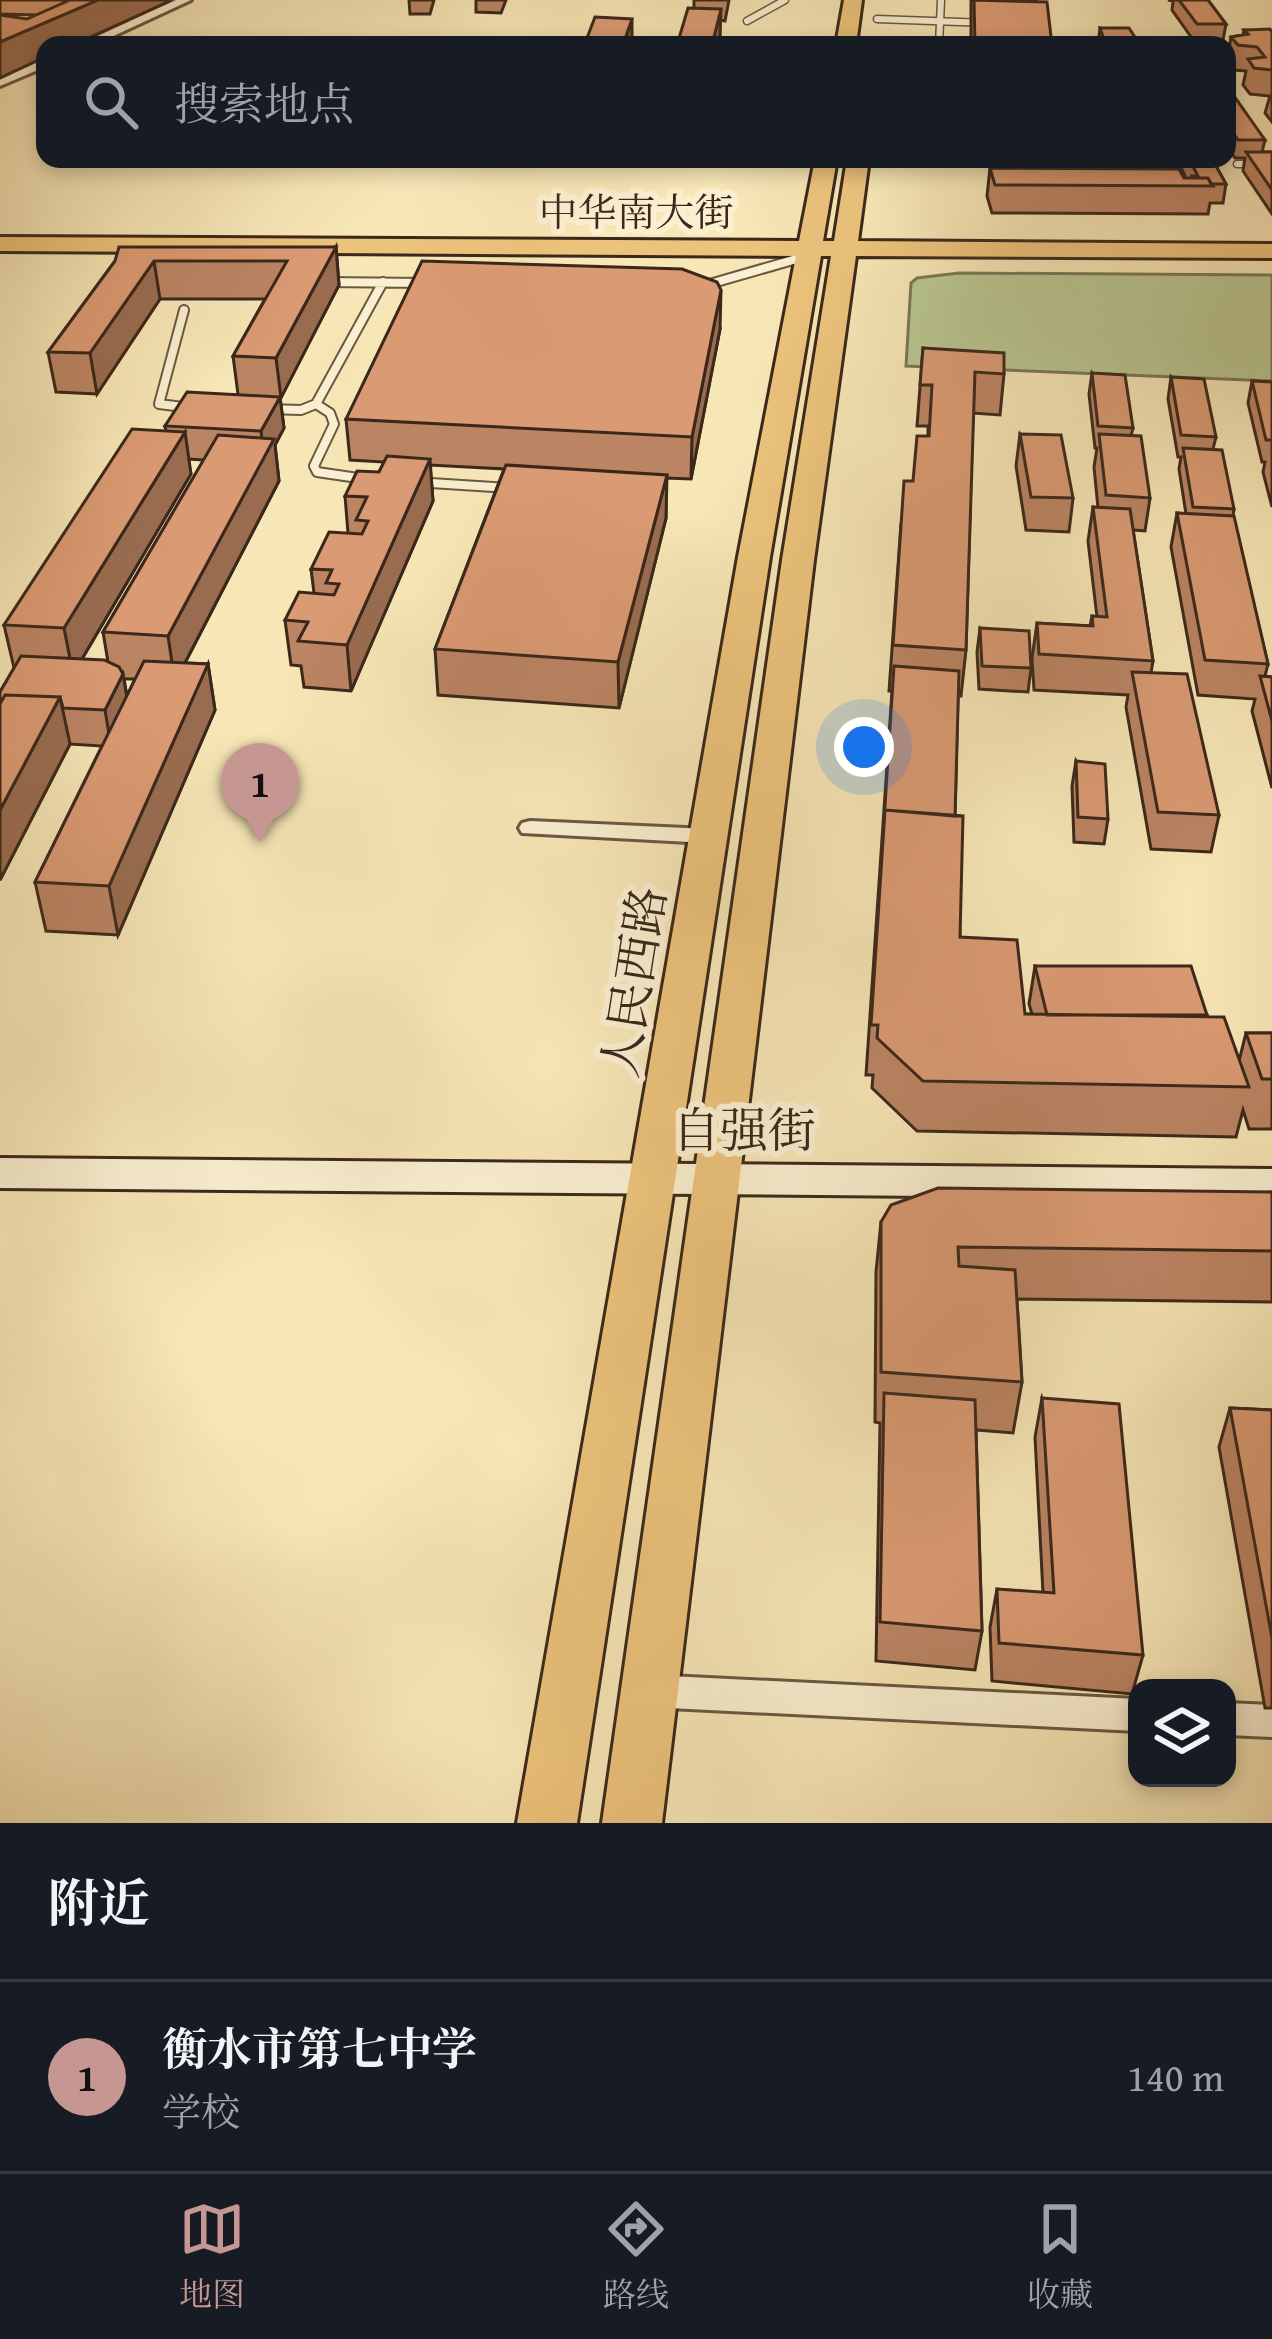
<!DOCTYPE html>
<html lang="zh">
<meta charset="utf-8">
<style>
body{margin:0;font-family:"Gentium Book Plus","Noto Serif SC",serif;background:#242831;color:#f1f3f6}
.controls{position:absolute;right:36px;bottom:36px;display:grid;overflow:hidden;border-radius:24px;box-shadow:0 6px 18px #0003}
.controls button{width:108px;height:108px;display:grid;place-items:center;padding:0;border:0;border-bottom:3px solid #363941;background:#171b24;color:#f1f3f6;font:60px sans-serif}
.you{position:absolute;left:864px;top:747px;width:42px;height:42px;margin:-30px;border:9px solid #fff;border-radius:50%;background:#1a73e8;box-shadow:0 0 0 18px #1a73e833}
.badge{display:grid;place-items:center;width:78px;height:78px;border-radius:50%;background:#c59692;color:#111;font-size:39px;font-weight:700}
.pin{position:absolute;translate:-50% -99px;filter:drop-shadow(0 3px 6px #0008)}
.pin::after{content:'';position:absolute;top:63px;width:42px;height:36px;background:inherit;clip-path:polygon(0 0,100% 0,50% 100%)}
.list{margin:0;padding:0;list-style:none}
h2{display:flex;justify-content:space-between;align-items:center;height:156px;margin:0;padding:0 48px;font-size:51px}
h2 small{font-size:39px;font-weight:400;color:#9ea1a6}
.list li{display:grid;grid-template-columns:78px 1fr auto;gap:36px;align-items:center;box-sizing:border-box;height:192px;padding:0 48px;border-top:3px solid #363941}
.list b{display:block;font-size:45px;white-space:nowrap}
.list p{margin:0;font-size:39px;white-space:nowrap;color:#9ea1a6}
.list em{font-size:39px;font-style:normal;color:#9ea1a6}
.icon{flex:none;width:66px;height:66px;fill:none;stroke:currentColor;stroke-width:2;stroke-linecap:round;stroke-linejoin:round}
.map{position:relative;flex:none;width:1272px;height:1823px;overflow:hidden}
.search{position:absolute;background:#171b24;box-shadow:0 6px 18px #0003;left:36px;right:36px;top:36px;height:132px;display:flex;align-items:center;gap:30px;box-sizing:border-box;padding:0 42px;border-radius:24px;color:#9ea1a6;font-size:45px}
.sheet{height:348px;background:#171b24}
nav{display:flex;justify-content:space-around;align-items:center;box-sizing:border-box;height:168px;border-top:3px solid #363941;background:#171b24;font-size:33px;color:#9ea1a6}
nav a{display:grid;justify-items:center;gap:6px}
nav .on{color:#c59692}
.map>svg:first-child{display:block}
.green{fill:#b9c691;stroke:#7a7756;stroke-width:3}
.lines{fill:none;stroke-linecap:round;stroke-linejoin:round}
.lane-far1-casing{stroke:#6a5842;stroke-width:9}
.lane-casing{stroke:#6a5842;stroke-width:12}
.street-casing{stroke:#6a5842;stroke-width:6}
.secondary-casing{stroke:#3b281b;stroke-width:6}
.primary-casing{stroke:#3b281b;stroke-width:6}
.lane-far1{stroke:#faefd0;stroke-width:6}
.lane{stroke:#faefd0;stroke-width:8}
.street{fill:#faefd0;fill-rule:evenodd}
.secondary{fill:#faefd0;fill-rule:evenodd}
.primary{fill:#ecc37b;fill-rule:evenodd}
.wall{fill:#bb8463;stroke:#3b281b;stroke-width:3;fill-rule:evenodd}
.shaded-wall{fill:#996c50;stroke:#3b281b;stroke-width:3}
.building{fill:#da9a73;stroke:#3b281b;stroke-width:3}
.labels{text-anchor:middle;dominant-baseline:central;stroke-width:12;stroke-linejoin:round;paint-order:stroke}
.far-street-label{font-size:39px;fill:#3b281b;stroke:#faefd0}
.street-label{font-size:48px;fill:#3b281b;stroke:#faefd0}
</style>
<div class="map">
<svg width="1272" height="1823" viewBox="0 0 1272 1823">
<rect width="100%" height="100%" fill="#f7e6b6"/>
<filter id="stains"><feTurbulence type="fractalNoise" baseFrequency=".00167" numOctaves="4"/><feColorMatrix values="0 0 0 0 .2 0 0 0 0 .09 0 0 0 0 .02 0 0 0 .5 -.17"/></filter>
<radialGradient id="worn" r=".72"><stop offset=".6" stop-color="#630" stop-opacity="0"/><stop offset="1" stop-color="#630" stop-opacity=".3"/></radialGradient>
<path class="green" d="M959,273L1272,275V381L906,366L911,283L917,278Z"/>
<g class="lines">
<g class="lane-far1-casing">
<path id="lane-far1" d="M877,19L988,23
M747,21L785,0
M939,45L941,0
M1237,164H1272"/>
</g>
<g class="lane-casing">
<path id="lane" d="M322,282L428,283
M706,285L807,256
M184,310L159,404L191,408
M316,404L330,413L334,424L314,466L317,472L365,479
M265,409L301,410L316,404L383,282
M415,482L509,488"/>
</g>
<g class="street-casing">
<path id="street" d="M176,0H191L94,45H78Z
M45,58V67L0,86V77Z
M530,821L708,829L719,836L708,843L522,833L519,828L522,823Z
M649,1675L1137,1699V1731L649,1707L637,1702L632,1691L637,1680Z
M1227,1703L1272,1705V1737L1227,1735Z"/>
</g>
<g class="secondary-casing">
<path id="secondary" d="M0,1158L1272,1169V1199L0,1188Z"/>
</g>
<g class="primary-casing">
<path id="primary" d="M844,0H862L856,45H836Z
M815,159H837L823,241H834L847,159H869L858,241L1272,244V258L856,256L814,560L662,1823H602L782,560L831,256H821L770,557L577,1823H517L738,557L796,256L0,251V237L799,241Z"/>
</g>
<use href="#lane-far1" class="lane-far1"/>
<use href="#lane" class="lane"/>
<use href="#street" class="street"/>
<use href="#secondary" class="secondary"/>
<use href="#primary" class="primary"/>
</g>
<path class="wall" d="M409,0H434L430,14H410Z
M476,0H506L501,13L476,12Z
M694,0H729L725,21L720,20V34L694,9Z
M971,0H1036L1052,45H971Z
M1168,0H1208L1226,24L1223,40L1194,41L1172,10L1173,1Z
M1100,28L1140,45H1098Z
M1244,30L1272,32V122L1265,113L1270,96L1250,94L1243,85L1246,71L1234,70L1227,62L1231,37L1243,35Z
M1227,96L1265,140L1262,152H1272V214L1243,171L1245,158H1235L1227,147Z
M1086,159H1152L1155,169L1186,178L1177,159H1212L1226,184L1223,203H1210L1208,214L992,213L987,196L990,168L1094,169L1092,161H1087Z
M336,247L339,285L280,398L284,428L275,445L279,481L185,663L208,664L215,710L118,935L46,931L35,882L102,746L70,744L0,880V692L14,668L4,625L166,431L165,426L238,394L233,356L265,299H160L97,394L56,392L48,352L115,261ZM188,459L204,460L103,632L108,662L82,659L191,474ZM124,679H135L127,696Z
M720,329L691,479L666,478V518L619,708L438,695L435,649L504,469L430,465L433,501L351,691L304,687L301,666L291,665L285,620L314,593L311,569L348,533L345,496L379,472L384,462L350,460L346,419Z
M923,348L1004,374L1000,415L973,413L966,650L961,696H958L955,816L960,937L1025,1014H1032L1029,1004L1035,966L1207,1015L1206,1017L1239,1061L1246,1033H1272V1129H1249L1243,1110L1236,1137L917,1131L872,1088L873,1075H866L892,691H889L901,524L928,436V426H917Z
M1092,373L1133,428L1131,436L1150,498L1145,531L1133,530L1153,661L1151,673L1219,815L1211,852L1151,849L1126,707L1128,695L1034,690L1032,658L1037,623L1090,626L1092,616L1097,617L1088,541L1093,507L1098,508L1094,467L1097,448H1095L1089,394Z
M1171,377L1216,437L1213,449L1234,509L1233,516L1268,664L1265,676L1272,677V788L1252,711L1255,699L1198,695L1171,547L1177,513L1186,514L1179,469L1181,457H1178L1168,399Z
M1252,381L1272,382V507L1263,472L1265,462H1262L1248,403Z
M1020,434L1073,498L1069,532L1026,530L1016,466Z
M980,628L1031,668L1028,692L979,689L977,652Z
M1076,761L1108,819L1104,844L1074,842L1072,786Z
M1272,1192V1302L1017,1299L1022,1382L1013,1433L976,1430L982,1631L975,1670L876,1661L880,1423L875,1422L876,1272L881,1222Z
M1042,1398L1143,1655L1132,1694L992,1681L990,1627L997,1589L1043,1593L1035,1437Z
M1230,1408L1272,1410V1708H1265L1219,1447Z"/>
<path class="shaded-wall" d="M87,0H172L73,45H45V57L0,78V42Z
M721,9L720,34L718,45H712Z
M632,19V35L629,45H624Z
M336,247L339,285L281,398L276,358Z
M154,261L160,299L97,394L90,353Z
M721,290L720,329L691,479L692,437Z
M280,397L284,428L275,445L279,481L175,682L168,636L264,457L261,431Z
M185,432L191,474L73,674L64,628Z
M430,459L433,501L351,691L347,645Z
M667,475L666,518L619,708L618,662Z
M208,664L215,710L118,935L109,886Z
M123,674L129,710L111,746L105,710Z
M60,697L70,744L0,880V810Z"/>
<path class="building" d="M0,0H70L36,15L0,14Z
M70,0H98L0,42V15L27,19Z
M974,0L1047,2L1052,45H975Z
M1179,0H1208L1226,24H1197Z
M688,8L721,9L712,45H677Z
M595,17L632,19L625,39L587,38Z
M1100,28H1129L1140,45H1106Z
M1270,29L1272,32V70L1254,68L1248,59L1265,57L1257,47L1238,45L1231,37L1248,34L1244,30Z
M584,38L626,39L624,45H581Z
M1227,96H1234L1265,140H1238L1227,124Z
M1246,152H1272V190Z
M1103,159H1152L1156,166L1105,165Z
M1189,159H1212L1226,184H1211L1208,178H1193L1192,176H1198Z
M990,168L1179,169L1184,178H1208L1213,186L995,185Z
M119,247H336L276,358L233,356L287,261H154L90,353L48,352L115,261Z
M422,261L682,269L717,282L721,290L692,437L346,419Z
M923,348L1004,353V374L975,372L966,650L893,645L904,481H913L917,436H929L932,385H920Z
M1092,373L1125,375L1133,428L1098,426Z
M1171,377L1204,379L1216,437L1181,435Z
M1252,381L1272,382V440H1266Z
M187,392L280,397L261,431L165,426Z
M132,429L185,432L64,628L4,625Z
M1020,434L1061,435L1073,498L1031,497Z
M1099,434L1141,436L1150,498L1106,495Z
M218,435L274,439L168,636L103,632Z
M1183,448L1222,450L1234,509L1193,507Z
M387,456L430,459L347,645L298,641L308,622L285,620L299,592L334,595L339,584L326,583L332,570L311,569L329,532L362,534L368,521L356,520L367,497L345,496L357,471L379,472Z
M506,465L667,475L618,662L435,649Z
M1093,507L1130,509L1153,661L1039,654L1037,623L1093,626L1092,616L1107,617Z
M1177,513L1234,516L1268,664L1205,660Z
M980,628L1029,631L1031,668L982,666Z
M21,656L104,660L119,667L123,674L105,710L63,708L60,697L5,695L0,704V692Z
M144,661L208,664L109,886L35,882Z
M894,666L959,671L955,816L885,810L884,821Z
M1132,672L1187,674L1219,815L1158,812Z
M1260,676L1272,677V721Z
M5,695L60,697L0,810V704Z
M1076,761L1105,764L1108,819L1078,817Z
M885,810L963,816L960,937L1017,940L1025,1014L1224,1017L1249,1087L923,1081L877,1038L878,1025H871Z
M1035,966H1191L1207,1015H1047Z
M1246,1033H1272V1079H1262Z
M938,1188L1272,1192V1251L958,1247L959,1266L1015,1270L1022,1382L881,1372V1222L891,1205Z
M884,1393L975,1400L982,1631L880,1622Z
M1042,1398L1119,1404L1143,1655L999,1643L997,1589L1054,1593Z
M1230,1408L1272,1410V1638Z"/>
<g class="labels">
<g class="far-street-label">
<text x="636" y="211">中华南大街</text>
</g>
<g class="street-label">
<text transform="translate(633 982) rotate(-81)">人民西路</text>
<text x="744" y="1129">自强街</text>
</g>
</g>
<rect width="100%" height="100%" filter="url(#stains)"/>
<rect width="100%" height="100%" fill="url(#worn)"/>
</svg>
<div class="controls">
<button><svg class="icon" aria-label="layers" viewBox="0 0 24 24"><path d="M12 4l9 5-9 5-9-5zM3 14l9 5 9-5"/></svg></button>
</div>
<div class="you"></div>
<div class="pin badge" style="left:260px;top:842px">1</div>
<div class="search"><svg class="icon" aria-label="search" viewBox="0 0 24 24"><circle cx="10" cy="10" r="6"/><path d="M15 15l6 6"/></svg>搜索地点</div>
</div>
<section class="sheet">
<h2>附近<small></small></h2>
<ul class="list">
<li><span class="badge">1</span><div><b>衡水市第七中学</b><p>学校</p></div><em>140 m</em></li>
</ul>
</section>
<nav>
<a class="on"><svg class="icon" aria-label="map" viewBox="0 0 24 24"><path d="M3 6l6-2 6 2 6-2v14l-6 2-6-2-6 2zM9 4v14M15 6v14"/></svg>地图</a>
<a><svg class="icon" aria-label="directions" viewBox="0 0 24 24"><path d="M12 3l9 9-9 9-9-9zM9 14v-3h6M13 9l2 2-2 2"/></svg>路线</a>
<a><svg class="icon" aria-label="saved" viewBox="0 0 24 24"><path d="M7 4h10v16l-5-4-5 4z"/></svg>收藏</a>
</nav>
